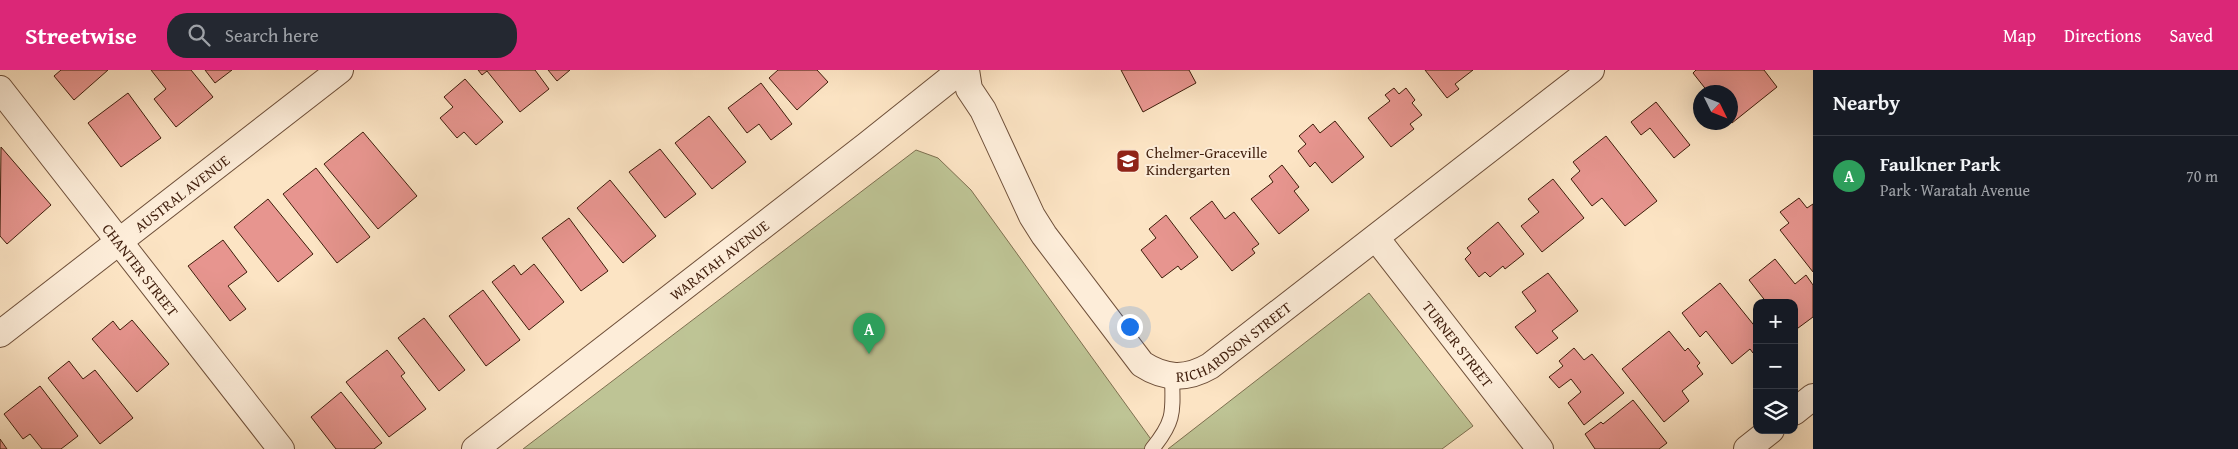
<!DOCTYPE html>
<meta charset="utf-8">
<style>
body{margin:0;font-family:"Gentium Book Plus",serif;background:#242831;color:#f1f3f6}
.controls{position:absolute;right:15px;bottom:15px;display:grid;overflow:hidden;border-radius:10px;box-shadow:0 5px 20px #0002}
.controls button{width:45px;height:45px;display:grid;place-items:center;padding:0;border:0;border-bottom:1px solid #363941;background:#171b24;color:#f1f3f6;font:25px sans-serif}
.compass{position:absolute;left:1693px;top:15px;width:45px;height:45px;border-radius:50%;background:#171b24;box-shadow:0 5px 20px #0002;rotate:133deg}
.you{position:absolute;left:1129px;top:256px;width:18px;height:18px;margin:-12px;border:4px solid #fff;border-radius:50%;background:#1a73e8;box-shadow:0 0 0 8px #1a73e833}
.badge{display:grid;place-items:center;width:32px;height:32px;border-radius:50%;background:#db2777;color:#fff;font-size:16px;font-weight:700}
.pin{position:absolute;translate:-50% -41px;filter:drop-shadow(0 1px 2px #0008)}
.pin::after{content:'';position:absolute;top:26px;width:18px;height:15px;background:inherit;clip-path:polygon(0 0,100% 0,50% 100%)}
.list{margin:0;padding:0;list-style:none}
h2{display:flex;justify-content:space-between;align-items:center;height:65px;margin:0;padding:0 20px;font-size:21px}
h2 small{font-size:16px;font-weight:400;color:#9ea1a6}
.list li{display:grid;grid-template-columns:32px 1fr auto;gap:15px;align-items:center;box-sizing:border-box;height:80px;padding:0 20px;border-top:1px solid #363941}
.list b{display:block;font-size:19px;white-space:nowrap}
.list p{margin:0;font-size:16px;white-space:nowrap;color:#9ea1a6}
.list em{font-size:16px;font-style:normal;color:#9ea1a6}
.icon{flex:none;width:28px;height:28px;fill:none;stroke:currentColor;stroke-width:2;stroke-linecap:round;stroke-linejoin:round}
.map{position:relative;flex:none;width:1813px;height:379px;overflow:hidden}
header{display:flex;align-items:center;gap:30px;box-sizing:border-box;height:70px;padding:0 25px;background:#db2777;color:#fff}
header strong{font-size:24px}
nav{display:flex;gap:28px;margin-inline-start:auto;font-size:18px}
.search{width:350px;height:45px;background:#242831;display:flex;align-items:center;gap:12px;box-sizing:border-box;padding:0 18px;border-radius:20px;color:#9ea1a6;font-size:19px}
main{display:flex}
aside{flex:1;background:#171b24}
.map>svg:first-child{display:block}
.green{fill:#bec495;stroke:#7e7050}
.building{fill:#e7958f;stroke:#3f1d0b}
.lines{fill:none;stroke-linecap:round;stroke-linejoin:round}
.lane-casing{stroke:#6e4f39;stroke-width:16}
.street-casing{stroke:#6e4f39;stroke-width:28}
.lane{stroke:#fdedd9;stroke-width:14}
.street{stroke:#fdedd9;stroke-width:26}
.labels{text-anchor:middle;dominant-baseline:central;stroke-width:4;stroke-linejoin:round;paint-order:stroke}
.poi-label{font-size:15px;fill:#3f1d0b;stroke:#fdedd9;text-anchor:start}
.street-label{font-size:15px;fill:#3f1d0b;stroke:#fdedd9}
</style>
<header>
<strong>Streetwise</strong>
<div class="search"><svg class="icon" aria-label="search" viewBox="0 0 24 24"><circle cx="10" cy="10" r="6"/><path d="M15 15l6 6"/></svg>Search here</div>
<nav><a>Map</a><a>Directions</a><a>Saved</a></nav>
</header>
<main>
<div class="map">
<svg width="1813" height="379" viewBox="0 0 1813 379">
<rect width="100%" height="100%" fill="#fce4c4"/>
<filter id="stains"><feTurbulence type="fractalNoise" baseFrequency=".004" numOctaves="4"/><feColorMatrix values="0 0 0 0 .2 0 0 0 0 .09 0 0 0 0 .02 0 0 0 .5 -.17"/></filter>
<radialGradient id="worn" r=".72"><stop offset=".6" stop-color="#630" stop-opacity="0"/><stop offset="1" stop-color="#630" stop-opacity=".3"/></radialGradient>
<path class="green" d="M916,80L938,88L971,120L1158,379H523Z
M1369,223L1473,356L1442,379H1168Z"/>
<path class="building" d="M61,0H108L74,30L54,6Z
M151,0H191L213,27L176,57L154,29L166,19Z
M205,0H232L215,13Z
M478,0H535L549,19L520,42L487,1L482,5Z
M548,0H570L557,11Z
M778,0H817L828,12L797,40L769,8Z
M1121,0H1189L1196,13L1143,42Z
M1425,0H1473L1455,14L1459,19L1447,28Z
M1696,0H1764L1777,17L1732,53L1730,51V22H1708L1693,3Z
M465,9L503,52L476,75L464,62L457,68L440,48L453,37L444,27Z
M761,13L792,54L771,70L759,54L747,63L728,38Z
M1394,18L1399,24L1406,18L1415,30L1412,33L1422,45L1410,54L1414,59L1391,77L1368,48L1390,31L1385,25Z
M128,23L161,68L121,97L88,53Z
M1656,32L1690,75L1674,88L1650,58L1641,65L1631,52Z
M709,46L746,92L712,119L675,73Z
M1335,51L1364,87L1332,113L1315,92L1310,97L1298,81L1306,74L1299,66L1313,54L1320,63Z
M363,62L417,126L378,159L324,94Z
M1606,66L1657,131L1625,156L1602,128L1592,136L1571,109L1580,101L1573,92Z
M1,77L51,135L7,174L0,166Z
M660,79L696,124L665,148L629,102Z
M1282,95L1299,117L1294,121L1309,140L1279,164L1251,129L1273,112L1269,106Z
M316,98L370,167L337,193L283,124Z
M1553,109L1584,148L1542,182L1521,156L1539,142L1528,129Z
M610,110L656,166L623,193L577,138Z
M1799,128L1807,138L1813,134V202L1780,160L1789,153L1780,142Z
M268,129L313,184L278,212L234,157Z
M1212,131L1225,149L1234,142L1259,174L1252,179L1255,183L1232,201L1190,148Z
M1166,145L1198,187L1181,200L1178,196L1162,208L1141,180L1156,168L1149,159Z
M569,148L608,201L581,221L542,168Z
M1498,152L1524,184L1505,199L1503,196L1490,207L1485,202L1479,207L1465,189L1471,183L1467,178Z
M223,170L247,202L228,216L246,239L230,251L188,196Z
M1775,189L1795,214L1806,205L1813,215V247L1794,261V233H1767L1749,210Z
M534,194L564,232L529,260L492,212L514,195L521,205Z
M1548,203L1578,241L1552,261L1558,268L1537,284L1515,257L1536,241L1522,222Z
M1720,213L1757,259V281L1753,283L1750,279L1732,294L1706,261L1700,267L1682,243Z
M483,220L520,270L486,296L449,246Z
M424,248L465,300L439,321L398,268Z
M132,250L169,294L137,322L92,269L113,251L120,260Z
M1669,261L1685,281L1688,278L1700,293L1697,296L1703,304L1682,321L1689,331L1664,352L1622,299Z
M1574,278L1584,290L1592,284L1624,323L1584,355L1568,333L1581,322L1571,309L1559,318L1549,307L1563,296L1559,291Z
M387,280L405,303L401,306L426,339L389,367L346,312Z
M69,291L83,309L95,300L133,348L100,374L48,308Z
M40,316L78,366L61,379H42L30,364L23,369L4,344Z
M341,322L382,373L374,379H336L311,347Z
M1633,330L1667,373L1659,379H1595L1585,364L1601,352L1603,354Z
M0,369L7,379H0Z"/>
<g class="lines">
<g class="lane-casing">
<path id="lane" d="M1152,379C1175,351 1173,342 1172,307"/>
</g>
<g class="street-casing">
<g id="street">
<path id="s1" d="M966,0L969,19L983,40L1032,146L1044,165L1142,294C1165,309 1186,310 1210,296L1591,0"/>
<path id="s2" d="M0,19L281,379"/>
<path id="s3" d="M1376,168L1540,379"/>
<path id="s4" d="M0,264L340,0"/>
<path d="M1794,342L1813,327"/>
<path id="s5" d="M475,379L867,75L961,0"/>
<path d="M1747,379L1771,360"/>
</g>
</g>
<use href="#lane" class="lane"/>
<use href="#street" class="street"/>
</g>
<defs>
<g id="school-square" transform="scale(1.25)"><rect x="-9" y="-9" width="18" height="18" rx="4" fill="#8f2418" stroke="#fdedd9"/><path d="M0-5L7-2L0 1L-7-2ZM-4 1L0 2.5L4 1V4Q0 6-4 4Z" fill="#fff"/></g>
</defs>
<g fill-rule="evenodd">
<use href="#school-square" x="1128" y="91"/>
</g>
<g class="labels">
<g class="poi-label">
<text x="1146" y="82">Chelmer-Graceville<tspan x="1146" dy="17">Kindergarten</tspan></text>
</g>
<g class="street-label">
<text stroke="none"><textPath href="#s4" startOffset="230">AUSTRAL AVENUE</textPath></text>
<text stroke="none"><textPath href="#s5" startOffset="309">WARATAH AVENUE</textPath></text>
<text stroke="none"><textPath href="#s2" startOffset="229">CHANTER STREET</textPath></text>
<text stroke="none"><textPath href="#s1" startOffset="450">RICHARDSON STREET</textPath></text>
<text stroke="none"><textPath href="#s3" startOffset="134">TURNER STREET</textPath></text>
</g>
</g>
<rect width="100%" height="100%" filter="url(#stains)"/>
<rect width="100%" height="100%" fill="url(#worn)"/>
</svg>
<div class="controls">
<button>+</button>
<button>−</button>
<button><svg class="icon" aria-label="layers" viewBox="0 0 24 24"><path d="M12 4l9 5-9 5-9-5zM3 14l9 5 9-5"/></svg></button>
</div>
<svg class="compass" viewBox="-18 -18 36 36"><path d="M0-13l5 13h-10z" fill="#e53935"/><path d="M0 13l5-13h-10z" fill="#9ea1a6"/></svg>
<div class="you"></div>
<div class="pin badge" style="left:869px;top:284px;background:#2e9e5b">A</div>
</div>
<aside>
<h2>Nearby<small></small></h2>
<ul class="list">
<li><span class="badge" style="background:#2e9e5b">A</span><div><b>Faulkner Park</b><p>Park · Waratah Avenue</p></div><em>70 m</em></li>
</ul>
</aside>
</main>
